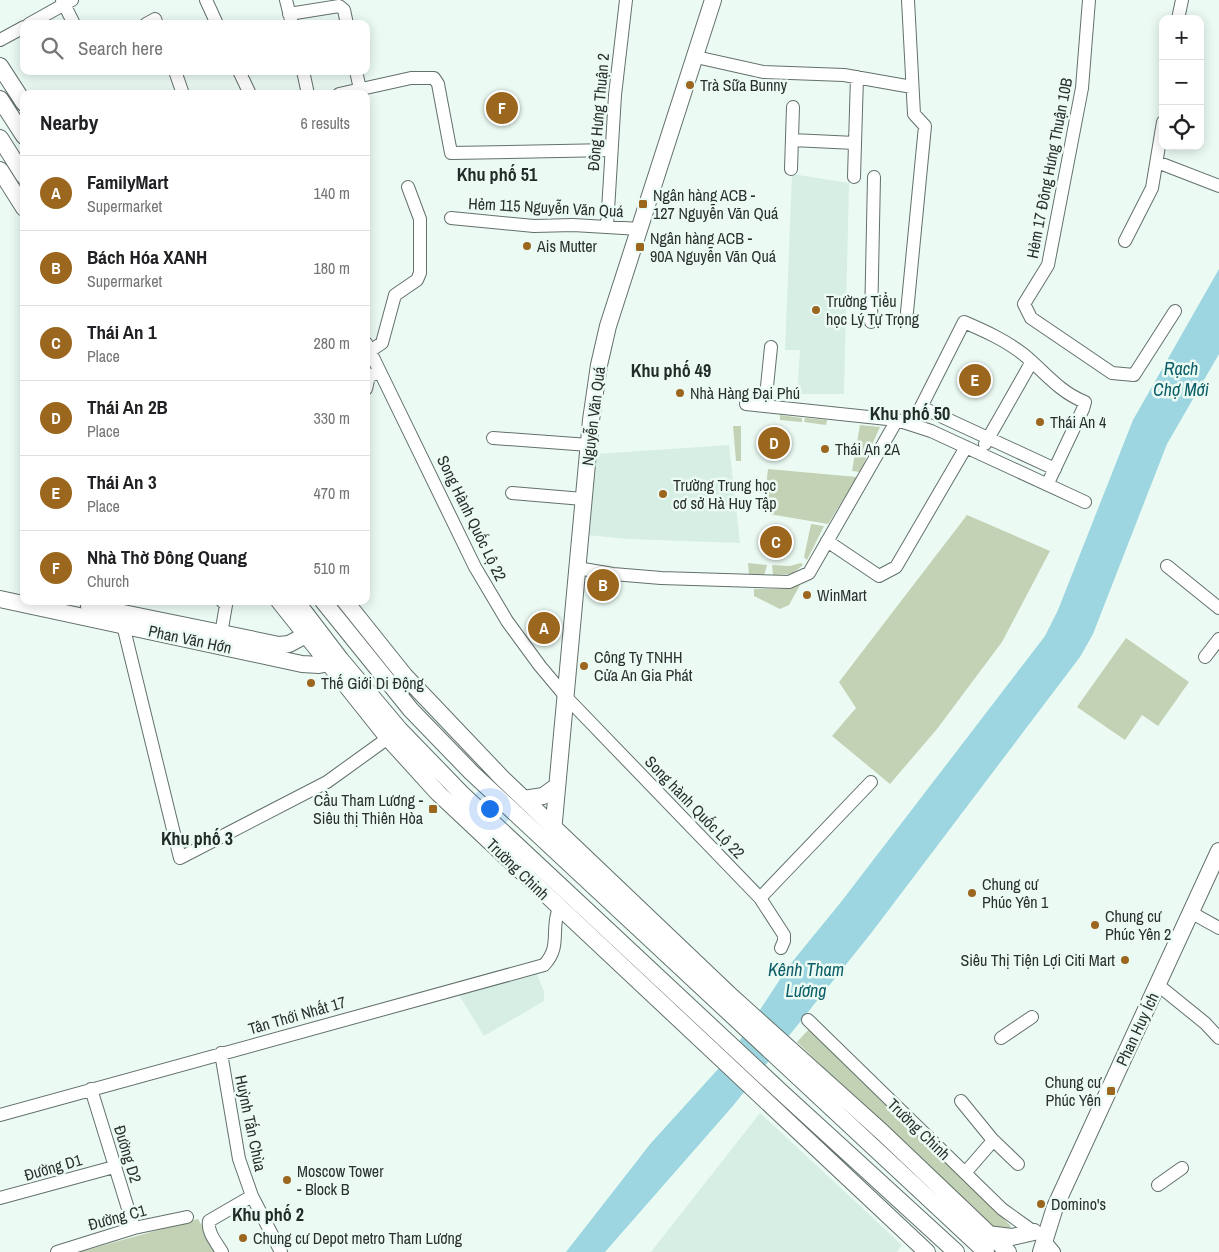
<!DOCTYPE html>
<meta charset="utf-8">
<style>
body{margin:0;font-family:"Archivo Narrow",sans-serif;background:#f2f2f2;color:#202124}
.controls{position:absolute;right:15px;top:15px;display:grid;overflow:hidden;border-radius:10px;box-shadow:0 2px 12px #0003}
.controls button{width:45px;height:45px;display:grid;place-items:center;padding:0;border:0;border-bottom:1px solid #e0e0e0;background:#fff;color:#202124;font:25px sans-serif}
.you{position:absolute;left:489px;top:808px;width:18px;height:18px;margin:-12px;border:4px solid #fff;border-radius:50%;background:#1a73e8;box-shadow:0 0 0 8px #1a73e833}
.badge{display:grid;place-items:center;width:32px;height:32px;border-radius:50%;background:#9b661e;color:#fff;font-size:16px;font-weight:700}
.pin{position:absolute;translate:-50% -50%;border:2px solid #fff;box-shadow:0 1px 5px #0006}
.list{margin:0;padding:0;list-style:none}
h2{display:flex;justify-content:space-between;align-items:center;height:65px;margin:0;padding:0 20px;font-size:21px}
h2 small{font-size:16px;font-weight:400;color:#757577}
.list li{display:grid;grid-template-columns:32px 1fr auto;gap:15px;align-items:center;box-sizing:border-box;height:75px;padding:0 20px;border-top:1px solid #e0e0e0}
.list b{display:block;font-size:19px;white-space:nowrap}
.list p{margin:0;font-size:16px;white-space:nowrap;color:#757577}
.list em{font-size:16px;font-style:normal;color:#757577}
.icon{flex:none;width:28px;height:28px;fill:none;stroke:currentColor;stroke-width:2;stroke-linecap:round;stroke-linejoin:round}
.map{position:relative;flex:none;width:1219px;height:1252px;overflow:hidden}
.search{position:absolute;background:#fff;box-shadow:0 2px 12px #0003;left:20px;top:20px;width:350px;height:55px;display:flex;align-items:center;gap:12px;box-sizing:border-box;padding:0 18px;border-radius:10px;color:#757577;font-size:19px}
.panel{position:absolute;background:#fff;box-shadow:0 2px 12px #0003;left:20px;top:90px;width:350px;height:515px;border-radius:10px}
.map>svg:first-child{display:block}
.built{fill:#d6eee4}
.green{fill:#c3d2b4}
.water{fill:#9dd6e0}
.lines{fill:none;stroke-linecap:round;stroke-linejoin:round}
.minor-casing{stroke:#63706b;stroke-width:14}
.major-casing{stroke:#63706b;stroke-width:18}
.minor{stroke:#fff;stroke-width:12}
.major{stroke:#fff;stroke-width:16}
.poi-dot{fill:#9b661e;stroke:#ebfbf4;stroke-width:2}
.labels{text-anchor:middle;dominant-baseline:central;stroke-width:5;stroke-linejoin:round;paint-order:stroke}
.poi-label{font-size:16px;fill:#2b302e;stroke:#ebfbf4;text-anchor:start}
.street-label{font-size:16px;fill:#2b302e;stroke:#ebfbf4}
.neighbourhood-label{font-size:18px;font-weight:bold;fill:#202c27;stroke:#ebfbf4}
.water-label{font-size:18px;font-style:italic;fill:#0b5d67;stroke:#ebfbf4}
</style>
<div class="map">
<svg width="1219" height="1252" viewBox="0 0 1219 1252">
<rect width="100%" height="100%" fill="#ebfbf4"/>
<path class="built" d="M792,174L849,183L844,394H797L800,350H785Z
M729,445L740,543L629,539L587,535L596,454Z
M535,970L544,991V1001L484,1036L456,990Z
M760,1113L902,1245L897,1252H651Z"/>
<path class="green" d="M780,415L802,418V422L780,420Z
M805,418L827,420L826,425L804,422Z
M860,425L880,427L860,472L852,471Z
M733,426H741V461H736Z
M768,469L857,477L828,524L763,513Z
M967,515L1050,551L1002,642L937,729L890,784L832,736L856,708L839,682Z
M811,524L824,526L807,560L804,557Z
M748,563L767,565L764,576L749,575Z
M801,563L803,565L792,574L773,575L772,565L790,566Z
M800,585L789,605L780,609L754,596V589H778Z
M1126,638L1189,682L1158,726L1142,715L1125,740L1077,707Z
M810,1028L1011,1226L1007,1232L992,1231L797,1042Z
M198,1219L217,1252H79Z"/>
<path class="water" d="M1219,269V354L1167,444L1093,634L1080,657L872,932L732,1107L605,1252H566L651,1143L729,1057L788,967L841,902L1045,636L1058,610L1133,420Z"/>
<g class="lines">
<g class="minor-casing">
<path id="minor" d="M62,0L74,24
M206,0L217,24
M286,0L292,24
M1089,0L1082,88L1048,265L1024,304L1031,318L1112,373L1134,375L1175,311
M289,14L339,6L344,10L347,24
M1178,19L1182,0
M29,24L72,0
M146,24L155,19L157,24
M0,40L24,27
M696,57L763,72L844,75L912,87
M175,71L183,94
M239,71L250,94
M303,71L308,94
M356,71L360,89
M339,94L411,78H434L438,84L451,153L611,150
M792,140L855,143
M1157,162L1219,186
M791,169L793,107
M854,177L857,77
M451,218L534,226L573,225L640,229
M607,227L615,95L626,0
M1125,241L1152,188L1163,122
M907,312L925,126L914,114L908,0
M871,322L874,177
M366,343L475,567L507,621L540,666L566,697L760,898L784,935V941L781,948
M370,351L382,343L395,295L417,280L420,273V219L408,187
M366,389L369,376L380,372
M746,404L897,420L931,431L1085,502
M765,406L771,347
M493,438L589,445
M985,444L1031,363
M1048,483L1083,409L1085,402C1059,392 1044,371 1023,354C1005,340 985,331 964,322L921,407L1055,469
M512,493L583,499
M827,541L879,576L896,567L966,447
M1167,566L1219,608
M577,568L613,574L661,578L789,582L809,573L897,420
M123,625L180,858L327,782L388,738
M221,634L226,605L222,601
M1205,657L1219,639
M760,898L871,782
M1192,913L1219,928
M1158,985L1205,1023L1219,1038
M808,1020L1002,1209L1034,1232
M1001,1038L1032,1017
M221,1053L239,1159L252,1196L281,1252
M91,1089L134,1228
M961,1101L992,1139L991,1143L965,1173
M0,1115L544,965C562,946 550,930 559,908
M992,1139L1018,1164
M1158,1185L1182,1168
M0,1198L114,1167
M1045,1241L1054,1252
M57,1252L134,1228L187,1217
M222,1252C216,1242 207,1232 209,1221L252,1196"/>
</g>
<g class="major-casing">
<path id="major" d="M0,66L24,103
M0,99L24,136
M0,138L24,176
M0,170L24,208
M0,599L302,664L319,665L335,662
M279,601L388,738L438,793L927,1252
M296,601L341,660L399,729L461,793L779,1090L956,1252
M323,601L411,710L471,772L986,1252
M345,601L405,676L502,778L732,997L882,1132L1008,1252
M89,606L279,645L289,644L315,630
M524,799L543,796L557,786
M553,832L591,420L599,365L608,326L713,0
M987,1234L1012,1237L1034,1232
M1041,1252L1055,1207L1219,851"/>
</g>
<use href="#minor" class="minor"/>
<use href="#major" class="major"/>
</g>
<g class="poi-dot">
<circle cx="690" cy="85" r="5"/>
<rect x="638" y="199" width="10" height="10" rx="2.5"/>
<circle cx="527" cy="246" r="5"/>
<rect x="635" y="242" width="10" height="10" rx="2.5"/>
<circle cx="816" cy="310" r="5"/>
<circle cx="680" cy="393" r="5"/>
<circle cx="1040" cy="422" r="5"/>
<circle cx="825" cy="449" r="5"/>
<circle cx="663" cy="494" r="5"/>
<circle cx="807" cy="595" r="5"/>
<circle cx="584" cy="666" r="5"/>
<circle cx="311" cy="683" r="5"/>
<rect x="428" y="804" width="10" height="10" rx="2.5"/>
<circle cx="972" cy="893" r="5"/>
<circle cx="1095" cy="925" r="5"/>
<circle cx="1125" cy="960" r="5"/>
<rect x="1106" y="1086" width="10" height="10" rx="2.5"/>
<circle cx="287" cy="1180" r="5"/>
<circle cx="1041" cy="1204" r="5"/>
<circle cx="243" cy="1238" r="5"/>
</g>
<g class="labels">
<g class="poi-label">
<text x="700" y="85">Trà Sữa Bunny</text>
<text x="653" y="195">Ngân hàng ACB -<tspan x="653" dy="18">127 Nguyễn Văn Quá</tspan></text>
<text x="650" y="238">Ngân hàng ACB -<tspan x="650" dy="18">90A Nguyễn Văn Quá</tspan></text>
<text x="537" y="246">Ais Mutter</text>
<text x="826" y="301">Trường Tiểu<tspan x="826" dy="18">học Lý Tự Trọng</tspan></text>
<text x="690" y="393">Nhà Hàng Đại Phú</text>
<text x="1050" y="422">Thái An 4</text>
<text x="835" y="449">Thái An 2A</text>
<text x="673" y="485">Trường Trung học<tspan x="673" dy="18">cơ sở Hà Huy Tập</tspan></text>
<text x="817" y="595">WinMart</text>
<text x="594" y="657">Công Ty TNHH<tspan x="594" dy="18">Cửa An Gia Phát</tspan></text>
<text x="321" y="683">Thế Giới Di Động</text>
<text x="423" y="800" text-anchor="end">Cầu Tham Lương -<tspan x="423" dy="18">Siêu thị Thiên Hòa</tspan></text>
<text x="982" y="884">Chung cư<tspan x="982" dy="18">Phúc Yên 1</tspan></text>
<text x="1105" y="916">Chung cư<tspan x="1105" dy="18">Phúc Yên 2</tspan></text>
<text x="1115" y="960" text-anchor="end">Siêu Thị Tiện Lợi Citi Mart</text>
<text x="1101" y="1082" text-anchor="end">Chung cư<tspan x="1101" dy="18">Phúc Yên</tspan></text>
<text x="297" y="1171">Moscow Tower<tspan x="297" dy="18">- Block B</tspan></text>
<text x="1051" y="1204">Domino's</text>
<text x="253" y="1238">Chung cư Depot metro Tham Lương</text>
</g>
<g class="street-label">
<text transform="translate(598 112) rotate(-85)">Đông Hưng Thuận 2</text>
<text transform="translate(1049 168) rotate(-79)">Hẻm 17 Đông Hưng Thuận 10B</text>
<text transform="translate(546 207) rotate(3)">Hẻm 115 Nguyễn Văn Quá</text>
<text transform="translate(593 416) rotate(-83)">Nguyễn Văn Quá</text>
<text transform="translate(472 518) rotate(64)">Song Hành Quốc Lộ 22</text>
<text transform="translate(190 639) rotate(12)">Phan Văn Hớn</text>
<text transform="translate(695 807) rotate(46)">Song hành Quốc Lộ 22</text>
<text transform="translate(518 869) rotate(44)">Trường Chinh</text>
<text transform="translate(297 1015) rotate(-16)">Tân Thới Nhất 17</text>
<text transform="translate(1137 1029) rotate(-65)">Phan Huy Ích</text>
<text transform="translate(251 1123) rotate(78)">Huỳnh Tấn Chùa</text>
<text transform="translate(919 1129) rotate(44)">Trường Chinh</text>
<text transform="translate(128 1154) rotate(73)">Đường D2</text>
<text transform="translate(53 1167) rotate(-16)">Đường D1</text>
<text transform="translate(117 1217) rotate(-15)">Đường C1</text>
</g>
<g class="neighbourhood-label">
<text x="497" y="174">Khu phố 51</text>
<text x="671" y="370">Khu phố 49</text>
<text x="910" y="413">Khu phố 50</text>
<text x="197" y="838">Khu phố 3</text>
<text x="268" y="1214">Khu phố 2</text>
</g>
<g class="water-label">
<text x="1181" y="368">Rạch<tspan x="1181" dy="21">Chợ Mới</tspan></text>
<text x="806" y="969">Kênh Tham<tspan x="806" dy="21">Lương</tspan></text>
</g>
</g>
</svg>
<div class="controls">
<button>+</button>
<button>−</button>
<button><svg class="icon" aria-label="locate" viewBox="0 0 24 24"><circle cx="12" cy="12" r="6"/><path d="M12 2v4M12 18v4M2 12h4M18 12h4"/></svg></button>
</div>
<div class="you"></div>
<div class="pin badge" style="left:544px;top:628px">A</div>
<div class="pin badge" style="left:603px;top:585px">B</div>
<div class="pin badge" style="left:776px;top:542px">C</div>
<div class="pin badge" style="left:774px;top:443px">D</div>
<div class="pin badge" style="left:975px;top:380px">E</div>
<div class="pin badge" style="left:502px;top:108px">F</div>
<div class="search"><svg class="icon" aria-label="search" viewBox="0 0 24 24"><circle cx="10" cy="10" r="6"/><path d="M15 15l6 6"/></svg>Search here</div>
<section class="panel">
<h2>Nearby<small>6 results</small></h2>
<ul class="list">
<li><span class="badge">A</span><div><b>FamilyMart</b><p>Supermarket</p></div><em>140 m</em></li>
<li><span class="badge">B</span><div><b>Bách Hóa XANH</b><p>Supermarket</p></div><em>180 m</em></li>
<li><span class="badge">C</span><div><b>Thái An 1</b><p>Place</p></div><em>280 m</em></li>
<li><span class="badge">D</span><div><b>Thái An 2B</b><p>Place</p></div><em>330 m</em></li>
<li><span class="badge">E</span><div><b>Thái An 3</b><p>Place</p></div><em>470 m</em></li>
<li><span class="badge">F</span><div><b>Nhà Thờ Đông Quang</b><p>Church</p></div><em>510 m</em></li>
</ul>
</section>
</div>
